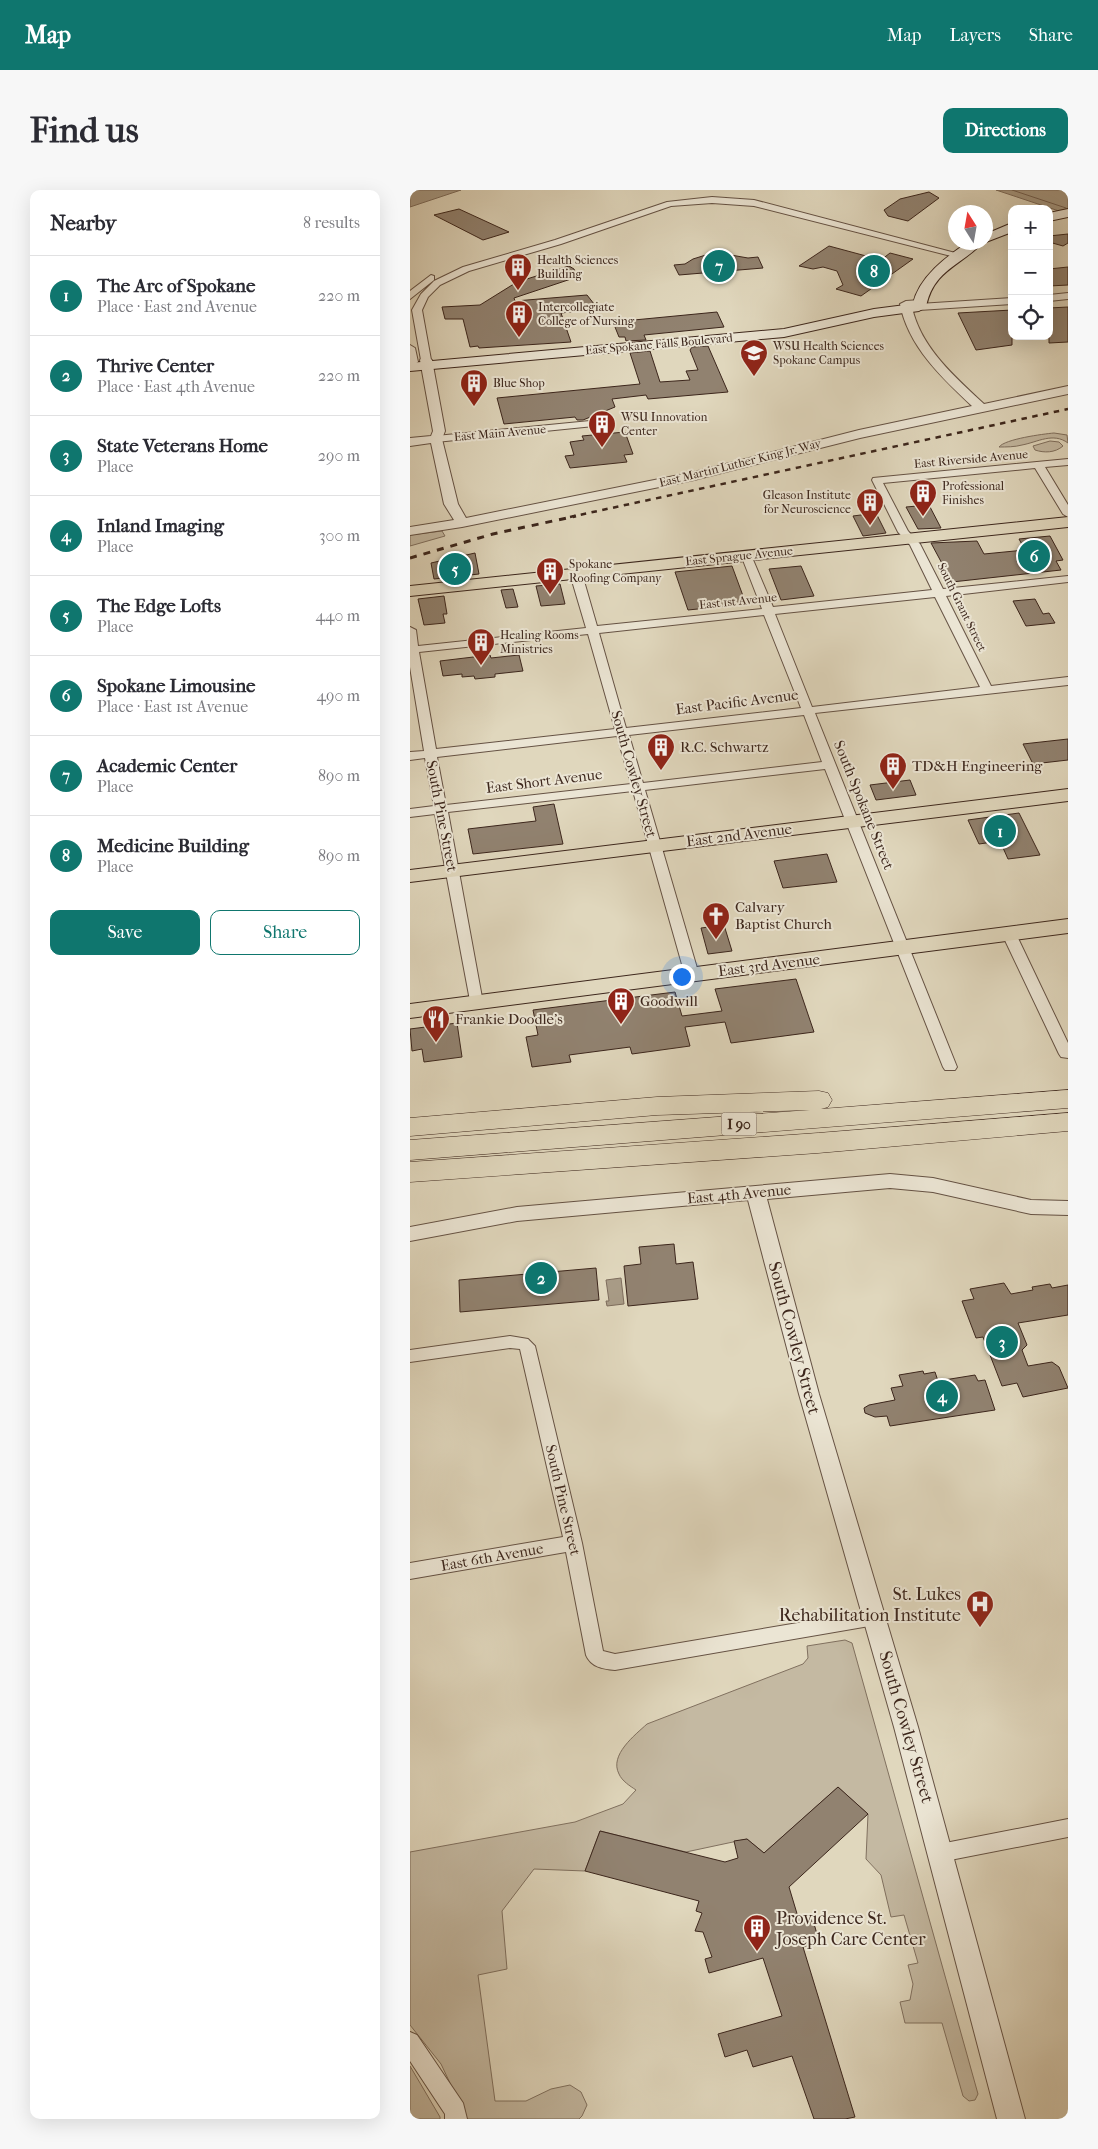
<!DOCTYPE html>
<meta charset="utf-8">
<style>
body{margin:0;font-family:"IM FELL French Canon",serif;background:#f7f7f7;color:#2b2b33}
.controls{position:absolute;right:15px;top:15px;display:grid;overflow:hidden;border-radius:10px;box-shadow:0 5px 20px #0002}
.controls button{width:45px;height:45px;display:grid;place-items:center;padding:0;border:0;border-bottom:1px solid #e1e1e2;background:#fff;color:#2b2b33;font:25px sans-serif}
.compass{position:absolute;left:538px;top:15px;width:45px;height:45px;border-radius:50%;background:#fff;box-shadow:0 5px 20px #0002;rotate:349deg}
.you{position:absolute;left:271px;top:786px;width:18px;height:18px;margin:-12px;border:4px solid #fff;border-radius:50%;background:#1a73e8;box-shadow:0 0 0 8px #1a73e833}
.badge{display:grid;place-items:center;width:32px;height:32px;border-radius:50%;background:#0f766e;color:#fff;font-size:16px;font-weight:700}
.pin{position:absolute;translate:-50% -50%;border:2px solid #fff;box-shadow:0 1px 5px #0006}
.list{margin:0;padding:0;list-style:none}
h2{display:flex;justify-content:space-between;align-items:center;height:65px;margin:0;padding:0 20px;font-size:21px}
h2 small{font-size:16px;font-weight:400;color:#7c7c81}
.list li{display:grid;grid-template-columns:32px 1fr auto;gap:15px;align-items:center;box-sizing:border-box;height:80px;padding:0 20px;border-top:1px solid #e1e1e2}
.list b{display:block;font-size:19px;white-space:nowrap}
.list p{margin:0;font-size:16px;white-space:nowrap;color:#7c7c81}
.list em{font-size:16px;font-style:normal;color:#7c7c81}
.actions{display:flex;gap:10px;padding:15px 20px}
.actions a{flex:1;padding:11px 0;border:1px solid #0f766e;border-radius:10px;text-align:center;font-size:18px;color:#0f766e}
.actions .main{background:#0f766e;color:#fff}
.icon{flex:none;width:28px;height:28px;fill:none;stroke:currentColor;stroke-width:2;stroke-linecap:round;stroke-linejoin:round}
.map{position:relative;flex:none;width:658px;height:1929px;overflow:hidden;border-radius:10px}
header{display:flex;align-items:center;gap:30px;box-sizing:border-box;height:70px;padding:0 25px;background:#0f766e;color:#fff}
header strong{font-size:24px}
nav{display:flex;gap:28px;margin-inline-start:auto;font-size:18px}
.intro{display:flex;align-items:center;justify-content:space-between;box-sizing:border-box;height:120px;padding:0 30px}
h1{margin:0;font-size:35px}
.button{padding:12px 22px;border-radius:10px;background:#0f766e;color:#fff;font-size:18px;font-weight:700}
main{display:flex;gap:30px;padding:0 30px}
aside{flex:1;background:#fff;border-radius:10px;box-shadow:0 5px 20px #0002}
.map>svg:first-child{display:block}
.green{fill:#c4b9a2;stroke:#80705f}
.water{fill:#a89b86;stroke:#7d6c5c}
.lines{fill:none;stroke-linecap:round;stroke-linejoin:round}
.shore{stroke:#726051;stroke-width:1}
.building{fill:#918270;stroke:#3c261c}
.minor-casing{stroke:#655244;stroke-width:2}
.tertiary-casing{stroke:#655244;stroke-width:2}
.secondary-casing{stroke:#3c261c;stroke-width:2}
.primary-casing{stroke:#3c261c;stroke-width:2}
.motorway-casing{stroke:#3c261c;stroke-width:1}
.minor{fill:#ebe5d4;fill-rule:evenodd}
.tertiary{fill:#ebe5d4;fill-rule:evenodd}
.secondary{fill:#ebe5d4;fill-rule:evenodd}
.primary{fill:#e0d7bd;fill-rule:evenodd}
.motorway{fill:#e0d7bd;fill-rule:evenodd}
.rail-far1{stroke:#3c261c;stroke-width:2.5;stroke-dasharray:5.5 5.5;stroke-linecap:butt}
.rail{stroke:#3c261c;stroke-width:3;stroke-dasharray:7 7;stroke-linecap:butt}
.labels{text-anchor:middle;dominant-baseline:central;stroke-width:4;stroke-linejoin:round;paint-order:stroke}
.far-poi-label{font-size:12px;fill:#3c261c;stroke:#ebe5d4;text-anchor:start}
.far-street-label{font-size:12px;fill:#3c261c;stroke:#ebe5d4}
.shield{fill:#ebe5d4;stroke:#705f53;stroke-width:1}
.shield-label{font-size:14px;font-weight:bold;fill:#3c261c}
.street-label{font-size:15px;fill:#3c261c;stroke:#ebe5d4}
.poi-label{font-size:15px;fill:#3c261c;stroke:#ebe5d4;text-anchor:start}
.near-street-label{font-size:18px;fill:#3c261c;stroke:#ebe5d4}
.near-poi-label{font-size:18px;fill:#3c261c;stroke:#ebe5d4;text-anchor:end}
</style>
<header>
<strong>Map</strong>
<nav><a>Map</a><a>Layers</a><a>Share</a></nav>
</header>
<div class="intro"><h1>Find us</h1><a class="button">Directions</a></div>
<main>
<aside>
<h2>Nearby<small>8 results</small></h2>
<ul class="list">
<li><span class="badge">1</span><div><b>The Arc of Spokane</b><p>Place · East 2nd Avenue</p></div><em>220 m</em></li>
<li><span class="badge">2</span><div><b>Thrive Center</b><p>Place · East 4th Avenue</p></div><em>220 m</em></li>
<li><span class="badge">3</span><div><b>State Veterans Home</b><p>Place</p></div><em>290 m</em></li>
<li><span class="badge">4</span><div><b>Inland Imaging</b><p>Place</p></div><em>300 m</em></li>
<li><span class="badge">5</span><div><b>The Edge Lofts</b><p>Place</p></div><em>440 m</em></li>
<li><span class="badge">6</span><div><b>Spokane Limousine</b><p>Place · East 1st Avenue</p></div><em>490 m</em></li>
<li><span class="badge">7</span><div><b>Academic Center</b><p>Place</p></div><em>890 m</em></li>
<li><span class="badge">8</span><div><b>Medicine Building</b><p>Place</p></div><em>890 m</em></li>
</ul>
<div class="actions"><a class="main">Save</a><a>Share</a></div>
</aside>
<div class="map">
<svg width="658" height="1929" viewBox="0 0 658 1929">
<rect width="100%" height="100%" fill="#e0d7bd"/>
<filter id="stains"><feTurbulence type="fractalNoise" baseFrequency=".004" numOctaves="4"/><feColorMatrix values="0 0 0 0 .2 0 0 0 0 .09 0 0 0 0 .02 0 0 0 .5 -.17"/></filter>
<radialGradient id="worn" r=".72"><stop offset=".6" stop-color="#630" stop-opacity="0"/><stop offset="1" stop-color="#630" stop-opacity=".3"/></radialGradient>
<path class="green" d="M644,243L657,245L658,253C643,242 628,252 612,255C605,257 596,257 589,257C595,249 633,244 644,243Z
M640,251L649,252L653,256C645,263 634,263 625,260L623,256Z
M32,341L35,346L0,356V345Z
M435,1450L442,1453L568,1904L565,1910L559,1911L553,1906L532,1833H495L490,1812L500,1810L503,1794L498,1775L508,1773L494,1725L481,1727L471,1685L456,1669L458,1624L428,1597L354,1663L337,1649L276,1662L190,1641L175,1681L124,1679L92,1721L97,1779L68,1785L85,1911H116L141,1899L160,1895L171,1902L177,1915L172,1926L169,1929H57L31,1874L0,1835V1662L165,1632L213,1614L226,1600C220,1596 212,1591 209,1584C199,1565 225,1545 237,1534L393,1474L398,1468L397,1456Z
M0,1876L30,1927V1929H0Z"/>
<path class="water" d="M0,0H51L0,17Z
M586,0H658V24Z
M211,1088L214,1114L197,1116L196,1111H199L196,1090Z"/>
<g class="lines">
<path class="shore" d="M602,0L656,18"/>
</g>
<path class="building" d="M519,2L529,8L498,31L478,26L474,20L490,9Z
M49,19L99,42L73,50L24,25Z
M658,44V53L653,56L639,52V46Z
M419,56L471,70L480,63L503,69L451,106L426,99L433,95L427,81L413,77L403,79L389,76Z
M299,64H315L338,68L348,67L353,78L269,85L264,75L275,74L283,69Z
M159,76L164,79L167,87L104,108L105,111L177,105L188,119L151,123L161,152L69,158L68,156L60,157L53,129H35L32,117L70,115L107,92Z
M658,77V95L639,96V79Z
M658,117V152L639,153V118Z
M602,120V155L566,160L548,123Z
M307,122L314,137L234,145L236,150L216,151L215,147H209L203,132Z
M298,156L318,202L238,209L236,205L202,209L205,217L173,230H167L165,227L94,234L87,208L230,194L220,163L240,161L250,192L280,190L276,181L288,180L280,160L282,157Z
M215,242L223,264L214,265L217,272L160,278L155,266L164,265L160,252L174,250L172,246Z
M519,315L531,338L508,339L496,317Z
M466,323L476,343L453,346L443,326Z
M640,346L653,370L646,371L651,380L542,392L521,353L567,351L574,364L615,360L609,349Z
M65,363L69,384L24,389L21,373Z
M322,376L336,414L278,420L265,382Z
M391,376L404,406L371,410L359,379Z
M150,394L155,414L131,416L126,396Z
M103,399L108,417L96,418L91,400Z
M34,406L37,424H33L35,433L14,435L8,409Z
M625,409L633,424L639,423L645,433L616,436L603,411Z
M80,465L81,468L109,465L113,481L85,484V487L65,489L64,486L52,487V484L33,486L30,471Z
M658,549V570L623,574L613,554Z
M500,590L506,605L466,610L460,595Z
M144,614L153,654L63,664L58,639L126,631L123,617Z
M609,623L630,665L598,669L590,651L569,654L558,630Z
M417,664L427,692L373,698L364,671Z
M314,735L322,761L298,764L291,738Z
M386,789L404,842L321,853L315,832L275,837L280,856L222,864L220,857L159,865L161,872L122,877L116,847L128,845L123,820L265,802L272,826L312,821L305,799Z
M47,833L52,867L14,872L12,859L2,861L0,839Z
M264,1054L266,1074L283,1072L288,1109L218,1116L214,1076L231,1074L229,1057Z
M186,1078L189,1110L50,1122L49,1090Z
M594,1093L601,1104L623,1100L622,1097L640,1094L642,1098L658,1095V1125L608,1133L617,1155L612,1160L618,1176L642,1172L649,1177L658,1198L613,1207L607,1193L592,1196L573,1147L566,1148L552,1111L564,1109L560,1099Z
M513,1181L514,1184L525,1182L528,1191L565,1185L568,1191L575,1190L585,1220L480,1236L477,1226L465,1227L455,1223L454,1218L459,1215L485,1210L481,1198L493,1196L489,1185Z
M428,1597L458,1624L379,1697L388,1727L396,1725L400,1727L405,1737L409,1752L393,1757L445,1927L435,1929H404L382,1866L343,1877L337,1860L315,1867L308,1844L372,1826L353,1768L299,1783L295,1769L302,1767L293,1742L285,1741L292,1723L286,1721L289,1711L175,1681L190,1641L315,1672L328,1668L324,1651L337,1649L354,1663Z"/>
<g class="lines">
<g class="minor-casing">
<path id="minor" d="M302,7L344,10L553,65L549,68L344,16L302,13L261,16L151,54L59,81L30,95L18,107L12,120L21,170L16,173L11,170L2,120L11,104L24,91L53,77L145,50L257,12Z
M21,85L24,86V90L0,109V101Z
M658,103V109L639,111V105Z
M602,108V114L509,120L504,117L509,114Z
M0,155L5,158L8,172L3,175L0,174Z
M180,231L185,234L184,236L26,252L21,249L26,246Z
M658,269V275L635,277L658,315V327L653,324L625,278L473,293L498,341L510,354L533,399L658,386V392L536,406L581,496L658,487V495L405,523L547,877L545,880H535L533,877L415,579L235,600L289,785L287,788H277L275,785L223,601L38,622L73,813L71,816H61L25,624L0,627V619L24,616L15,568L0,570V562L14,561L0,477V437L6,440L8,456L176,438L160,384L166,381L172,384L187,436L352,419L331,365L336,362L341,365L363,417L522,400L500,355L488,342L462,290L463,288ZM525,407L570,497L402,517L365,424ZM354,425L391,518L216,538L189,443ZM178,444L205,539L26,559L9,462ZM394,525L412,572L233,593L219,545ZM207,546L221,594L36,615L27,567Z
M599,740L606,744L658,853V868L651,867L649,864L592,744Z
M100,1146L118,1149L125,1156L172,1353L193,1461L205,1464L465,1420L471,1422L474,1428L471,1434L205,1480C193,1479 181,1477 176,1465L156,1362L0,1389V1373L153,1347L110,1159L100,1158L0,1172V1160Z
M658,1629V1647L530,1672L523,1670L520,1663L523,1656L530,1654Z
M0,1842L7,1845L53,1913L57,1929H35V1924L0,1871Z"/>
</g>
<g class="tertiary-casing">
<path id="tertiary" d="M510,110L516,113L514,115L502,117C510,157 546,188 574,214L658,196V204L450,248L284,290L52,337L0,345V337L44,330L34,314L21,253L0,256V248L21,246L23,241L10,170L12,167L16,166L22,170L35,241L32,249L48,314L56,328L284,282L449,240L562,216C532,188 498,156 490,114L496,111Z
M480,984L523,988L621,1010L658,1011V1025L621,1024L523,1002L480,998L357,1009L409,1204L508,1537L615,1929H587L484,1537L389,1204L338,1010L107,1031L0,1051V1037L107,1017Z"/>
</g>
<g class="secondary-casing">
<path id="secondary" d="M658,19V27L639,31V23Z
M602,33V42L576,52V44Z
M558,52H573C551,76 523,80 516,117L509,121L464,127L374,147L0,181V173L374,139L464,119L503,114C509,87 536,67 558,52Z"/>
</g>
<g class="primary-casing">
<path id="primary" d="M658,327V337L0,406V396Z
M658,599V611L0,692V680Z
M658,729V743L0,828V814Z"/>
</g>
<g class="motorway-casing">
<path id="motorway" d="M658,900V918L0,970V950L400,920L247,925L0,946V928L247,907L409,901L418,903L422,910L418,917L411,919Z
M658,923V941L408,963L0,992V972L408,943Z"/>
</g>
<use href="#minor" class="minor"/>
<use href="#tertiary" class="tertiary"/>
<use href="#secondary" class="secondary"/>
<use href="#primary" class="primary"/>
<use href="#motorway" class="motorway"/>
<path class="rail-far1" d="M160,327L658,219"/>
<path class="rail" d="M0,368L83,344L166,326"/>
</g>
<defs>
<g id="building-pin" transform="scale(1.4375)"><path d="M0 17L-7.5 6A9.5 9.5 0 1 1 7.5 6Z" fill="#8f2418" stroke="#ebe5d4"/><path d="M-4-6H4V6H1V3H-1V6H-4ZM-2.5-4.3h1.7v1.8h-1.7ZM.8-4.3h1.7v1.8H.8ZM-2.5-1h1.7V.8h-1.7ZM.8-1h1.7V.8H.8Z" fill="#fff"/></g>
<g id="university-pin" transform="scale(1.4375)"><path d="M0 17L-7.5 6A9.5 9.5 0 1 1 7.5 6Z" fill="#8f2418" stroke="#ebe5d4"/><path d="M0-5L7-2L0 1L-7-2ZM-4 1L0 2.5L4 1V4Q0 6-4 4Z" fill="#fff"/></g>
<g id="church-pin" transform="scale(1.4375)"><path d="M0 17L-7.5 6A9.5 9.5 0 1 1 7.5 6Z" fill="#8f2418" stroke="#ebe5d4"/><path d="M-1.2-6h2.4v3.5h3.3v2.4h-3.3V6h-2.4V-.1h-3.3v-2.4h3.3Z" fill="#fff"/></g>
<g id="restaurant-pin" transform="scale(1.4375)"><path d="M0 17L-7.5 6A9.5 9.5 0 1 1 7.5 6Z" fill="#8f2418" stroke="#ebe5d4"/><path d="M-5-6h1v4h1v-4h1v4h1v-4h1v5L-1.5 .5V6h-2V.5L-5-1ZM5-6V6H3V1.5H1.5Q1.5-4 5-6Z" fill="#fff"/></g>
<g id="hospital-pin" transform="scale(1.4375)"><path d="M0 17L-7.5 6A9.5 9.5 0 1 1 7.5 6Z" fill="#8f2418" stroke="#ebe5d4"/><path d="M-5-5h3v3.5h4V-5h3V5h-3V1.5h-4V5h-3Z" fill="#fff"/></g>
</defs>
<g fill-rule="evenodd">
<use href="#building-pin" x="108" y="77"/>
<use href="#building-pin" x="109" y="124"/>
<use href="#university-pin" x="344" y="163"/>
<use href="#building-pin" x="64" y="193"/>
<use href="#building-pin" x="192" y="234"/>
<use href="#building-pin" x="513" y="303"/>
<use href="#building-pin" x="460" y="312"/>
<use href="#building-pin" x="140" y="381"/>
<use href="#building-pin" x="71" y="452"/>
<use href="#building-pin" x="251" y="557"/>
<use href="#building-pin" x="483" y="576"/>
<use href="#church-pin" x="306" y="726"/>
<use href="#building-pin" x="211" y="811"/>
<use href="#restaurant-pin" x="26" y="829"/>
<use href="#hospital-pin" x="570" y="1414"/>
<use href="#building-pin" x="347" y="1738"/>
</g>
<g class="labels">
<g class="far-poi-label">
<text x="127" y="70">Health Sciences<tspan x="127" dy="14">Building</tspan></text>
<text x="128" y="117">Intercollegiate<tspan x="128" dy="14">College of Nursing</tspan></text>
<text x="363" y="156">WSU Health Sciences<tspan x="363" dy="14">Spokane Campus</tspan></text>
<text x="83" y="193">Blue Shop</text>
<text x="211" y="227">WSU Innovation<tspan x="211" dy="14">Center</tspan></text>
<text x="532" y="296">Professional<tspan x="532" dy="14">Finishes</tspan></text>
<text x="441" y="305" text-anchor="end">Gleason Institute<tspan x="441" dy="14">for Neuroscience</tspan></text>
<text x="159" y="374">Spokane<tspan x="159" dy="14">Roofing Company</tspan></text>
<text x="90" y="445">Healing Rooms<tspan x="90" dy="14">Ministries</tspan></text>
</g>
<g class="far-street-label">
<text transform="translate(249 154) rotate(-5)">East Spokane Falls Boulevard</text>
<text transform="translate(90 243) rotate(-5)">East Main Avenue</text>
<text transform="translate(561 269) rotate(-5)">East Riverside Avenue</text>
<text transform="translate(330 273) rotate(-14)">East Martin Luther King Jr. Way</text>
<text transform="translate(329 366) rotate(-6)">East Sprague Avenue</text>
<text transform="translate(328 411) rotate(-6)">East 1st Avenue</text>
<text transform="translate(552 417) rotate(64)">South Grant Street</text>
</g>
<rect class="shield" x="311.5" y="922.5" width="35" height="23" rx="4"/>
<g class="shield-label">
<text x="329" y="934">I 90</text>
</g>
<g class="street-label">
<text transform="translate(327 512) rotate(-7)">East Pacific Avenue</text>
<text transform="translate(224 584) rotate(74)">South Cowley Street</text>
<text transform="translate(134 591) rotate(-7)">East Short Avenue</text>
<text transform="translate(454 615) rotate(68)">South Spokane Street</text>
<text transform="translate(32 626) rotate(79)">South Pine Street</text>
<text transform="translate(329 645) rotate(-7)">East 2nd Avenue</text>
<text transform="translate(359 775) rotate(-7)">East 3rd Avenue</text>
<text transform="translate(329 1004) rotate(-5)">East 4th Avenue</text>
<text transform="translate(153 1310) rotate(77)">South Pine Street</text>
<text transform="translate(82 1367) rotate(-10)">East 6th Avenue</text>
</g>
<g class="poi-label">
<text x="270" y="557">R.C. Schwartz</text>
<text x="502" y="576">TD&amp;H Engineering</text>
<text x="325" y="717">Calvary<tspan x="325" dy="17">Baptist Church</tspan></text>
<text x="230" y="811">Goodwill</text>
<text x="45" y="829">Frankie Doodle’s</text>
</g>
<g class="near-street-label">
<text transform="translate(384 1148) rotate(75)">South Cowley Street</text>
<text transform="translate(496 1537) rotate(74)">South Cowley Street</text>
</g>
<g class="near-poi-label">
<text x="551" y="1404">St. Lukes<tspan x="551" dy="21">Rehabilitation Institute</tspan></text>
<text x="366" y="1728" text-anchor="start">Providence St.<tspan x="366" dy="21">Joseph Care Center</tspan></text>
</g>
</g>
<rect width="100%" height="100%" filter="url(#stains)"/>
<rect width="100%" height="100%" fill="url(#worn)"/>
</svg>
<div class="controls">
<button>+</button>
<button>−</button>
<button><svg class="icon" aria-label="locate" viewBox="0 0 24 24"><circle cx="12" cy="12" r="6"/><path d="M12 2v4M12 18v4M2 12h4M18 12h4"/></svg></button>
</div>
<svg class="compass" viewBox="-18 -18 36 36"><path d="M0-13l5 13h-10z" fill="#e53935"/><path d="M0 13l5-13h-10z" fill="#7c7c81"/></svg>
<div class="you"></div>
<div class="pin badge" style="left:590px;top:641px">1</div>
<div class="pin badge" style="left:131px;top:1088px">2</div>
<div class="pin badge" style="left:592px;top:1152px">3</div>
<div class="pin badge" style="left:532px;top:1206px">4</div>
<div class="pin badge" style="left:45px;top:379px">5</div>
<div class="pin badge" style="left:624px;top:366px">6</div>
<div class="pin badge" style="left:309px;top:76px">7</div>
<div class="pin badge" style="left:464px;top:81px">8</div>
</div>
</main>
